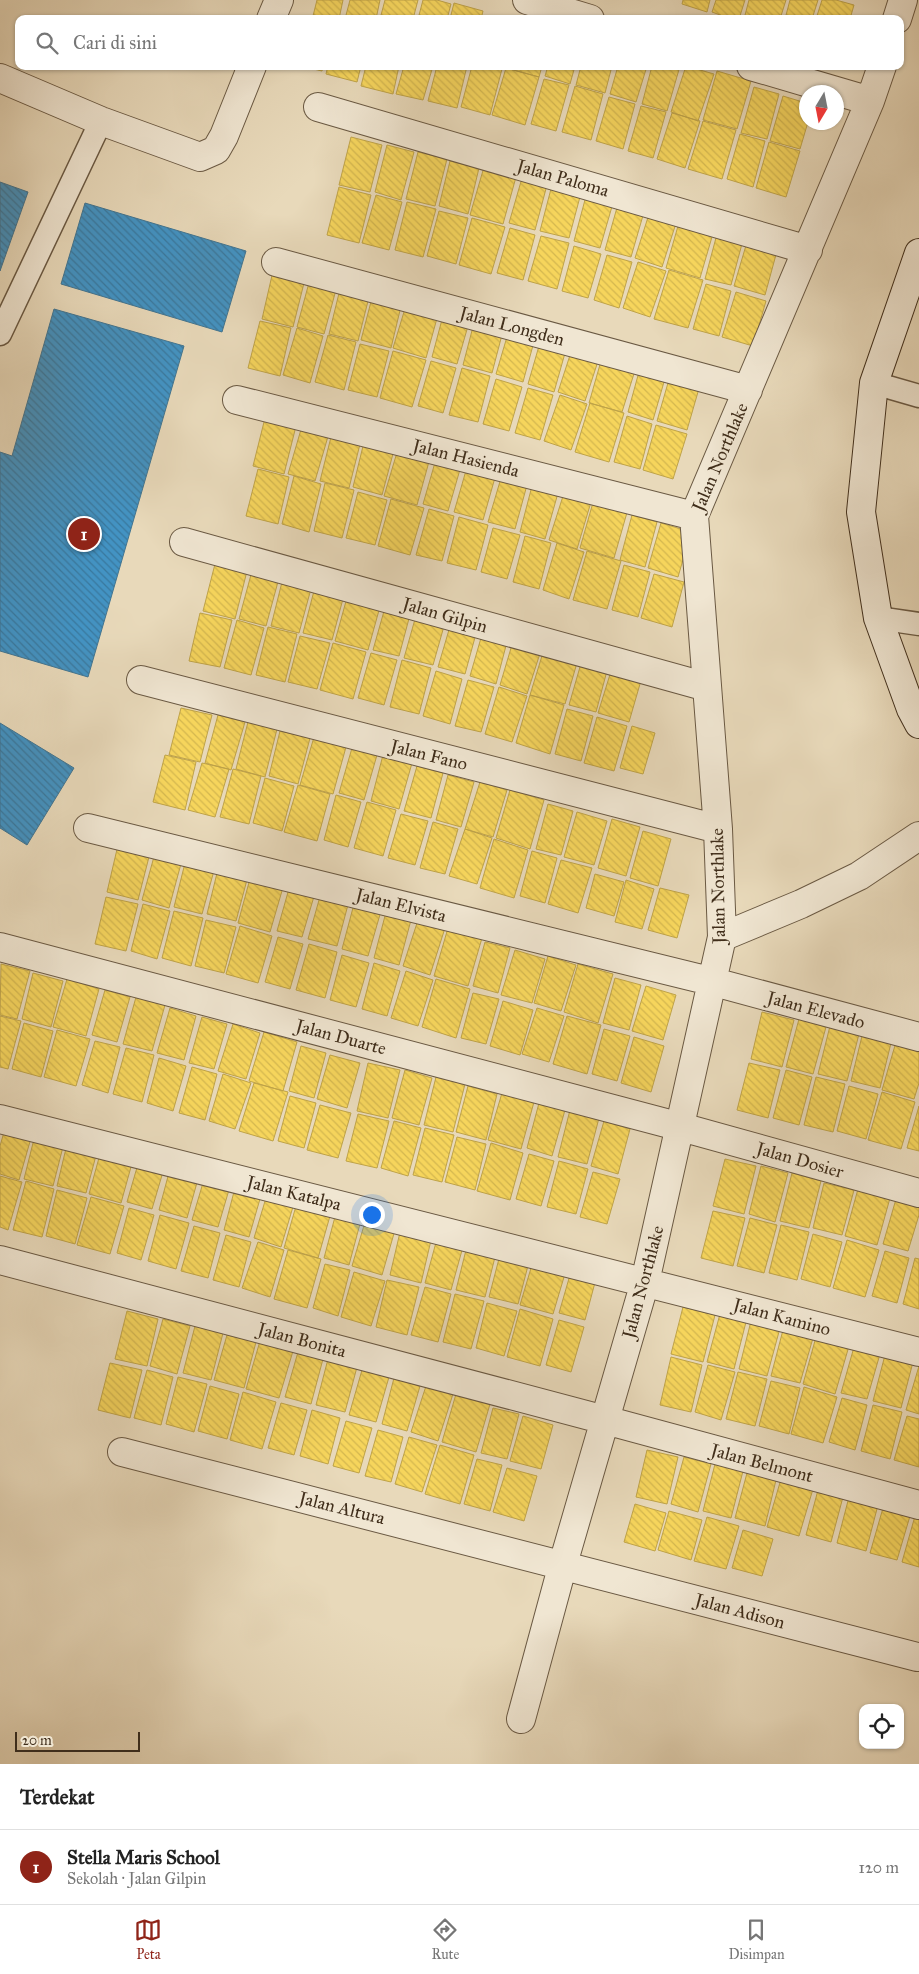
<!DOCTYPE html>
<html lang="id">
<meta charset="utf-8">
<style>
body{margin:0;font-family:"IM FELL Great Primer",serif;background:#f6f6f6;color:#222}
.controls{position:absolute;right:15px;bottom:15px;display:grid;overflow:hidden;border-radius:10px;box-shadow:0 1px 4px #0004}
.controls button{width:45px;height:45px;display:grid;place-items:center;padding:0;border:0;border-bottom:1px solid #e0e0e0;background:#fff;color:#222;font:25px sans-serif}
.compass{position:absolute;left:799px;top:85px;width:45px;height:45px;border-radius:50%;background:#fff;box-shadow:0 1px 4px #0004;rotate:190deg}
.scale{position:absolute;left:15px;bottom:12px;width:125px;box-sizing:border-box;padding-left:5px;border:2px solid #402e1b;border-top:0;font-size:14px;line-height:18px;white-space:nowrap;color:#402e1b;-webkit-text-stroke:4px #f0e6d2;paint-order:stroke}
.you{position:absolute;left:371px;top:1214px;width:18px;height:18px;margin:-12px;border:4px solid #fff;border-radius:50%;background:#1a73e8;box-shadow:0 0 0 8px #1a73e833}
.badge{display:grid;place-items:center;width:32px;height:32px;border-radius:50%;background:#8f2418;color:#fff;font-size:16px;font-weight:700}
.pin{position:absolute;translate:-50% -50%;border:2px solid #fff;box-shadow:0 1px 5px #0006}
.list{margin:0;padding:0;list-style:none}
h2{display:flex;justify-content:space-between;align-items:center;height:65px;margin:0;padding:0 20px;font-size:21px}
h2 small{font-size:16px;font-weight:400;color:#767676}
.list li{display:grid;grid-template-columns:32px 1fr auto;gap:15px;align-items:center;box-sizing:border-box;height:75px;padding:0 20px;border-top:1px solid #e0e0e0}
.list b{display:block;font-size:19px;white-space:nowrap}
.list p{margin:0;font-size:16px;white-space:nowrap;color:#767676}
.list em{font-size:16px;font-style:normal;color:#767676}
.icon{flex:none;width:28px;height:28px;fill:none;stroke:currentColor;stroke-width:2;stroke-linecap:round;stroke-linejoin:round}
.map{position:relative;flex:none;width:919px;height:1764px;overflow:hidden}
.search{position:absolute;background:#fff;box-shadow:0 1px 4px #0004;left:15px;right:15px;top:15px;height:55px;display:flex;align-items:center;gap:12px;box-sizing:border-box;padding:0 18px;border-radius:10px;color:#767676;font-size:19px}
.sheet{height:140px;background:#fff}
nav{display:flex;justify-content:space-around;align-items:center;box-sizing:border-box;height:70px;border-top:1px solid #e0e0e0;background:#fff;font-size:14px;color:#767676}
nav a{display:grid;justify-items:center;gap:2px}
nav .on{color:#8f2418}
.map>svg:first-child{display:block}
.homes{fill:url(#homes-back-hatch);stroke:#bfa348}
.schools{fill:url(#schools-back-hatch);stroke:#427591}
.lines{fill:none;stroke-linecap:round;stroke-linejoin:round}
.lane-casing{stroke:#6a5943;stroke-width:25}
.street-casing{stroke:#6a5943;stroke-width:30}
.secondary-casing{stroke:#402e1b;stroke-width:30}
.lane{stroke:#f0e6d2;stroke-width:22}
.street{stroke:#f0e6d2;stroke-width:28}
.secondary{stroke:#f0e6d2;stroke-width:28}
.labels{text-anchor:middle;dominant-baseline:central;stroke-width:5;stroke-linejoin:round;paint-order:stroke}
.street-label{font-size:18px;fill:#402e1b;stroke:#f0e6d2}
</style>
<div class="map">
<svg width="919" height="1764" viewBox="0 0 919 1764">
<defs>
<pattern id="homes-back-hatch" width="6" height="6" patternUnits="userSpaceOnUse" patternTransform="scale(1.25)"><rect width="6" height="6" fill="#f6d55c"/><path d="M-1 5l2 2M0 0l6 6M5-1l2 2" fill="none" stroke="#d4b74f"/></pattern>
<pattern id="schools-back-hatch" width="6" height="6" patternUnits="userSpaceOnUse" patternTransform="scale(1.25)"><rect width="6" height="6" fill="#4393c3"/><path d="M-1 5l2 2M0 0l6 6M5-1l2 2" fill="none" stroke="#39789e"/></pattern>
</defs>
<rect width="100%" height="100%" fill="#e8d9ba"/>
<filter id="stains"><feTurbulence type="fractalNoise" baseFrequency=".004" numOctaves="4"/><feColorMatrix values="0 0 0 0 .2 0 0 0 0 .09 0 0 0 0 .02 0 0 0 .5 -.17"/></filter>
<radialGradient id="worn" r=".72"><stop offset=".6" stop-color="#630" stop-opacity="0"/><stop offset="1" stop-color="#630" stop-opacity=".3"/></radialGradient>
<path class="homes" d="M317,0H343L339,19H323L313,16Z
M350,0H380L376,19H345Z
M385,0H418L413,19H380Z
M423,0H437L451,4L447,19H418Z
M683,0H710L707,12L682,4Z
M716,0H745L739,19H731L712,12Z
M749,0H786L780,19H744Z
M790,0H818L812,19H785Z
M822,0H836L854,5L850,19H816Z
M454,3L483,11L481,19H450Z
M301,66H323L322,71Z
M328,66H361L357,82L326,74Z
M366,66H399L393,94L361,86Z
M404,66H433L423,100L396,94Z
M437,66H467L457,108L428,101Z
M472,66H490L502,69L490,115L461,107Z
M507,66H542L539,77L506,68Z
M548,66H575L570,84L545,76Z
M581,66H612L605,93L576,85Z
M618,66H647L636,102L610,94Z
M652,66H680L667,111L642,104Z
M686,66L714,74L698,121L671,112Z
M506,68L539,77L525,125L492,115Z
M717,71L751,81L737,129L703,120Z
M544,79L569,85L556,131L531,124Z
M575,86L603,94L591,140L562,132Z
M754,87L779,94L767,139L741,133Z
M783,96L806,103V122H808L800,149L770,141Z
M609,97L635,104L623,149L596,141Z
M641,106L666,112L653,158L628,151Z
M672,113L700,121L685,168L657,159Z
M703,121L736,130L722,179L688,169Z
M740,134L765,141L753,187L727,179Z
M351,137L382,145L370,192L339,185Z
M769,142L800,151L786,197L756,188Z
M387,145L414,152L401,200L375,192Z
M418,152L447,159L435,206L406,199Z
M450,161L479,168L468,214L439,206Z
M484,167L516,177L503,224L470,215Z
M522,178L547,185L535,230L509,223Z
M552,185L581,193L569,238L540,231Z
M339,187L371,195L359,243L327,235Z
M376,195L402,202L389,250L362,243Z
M586,196L613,203L600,248L574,241Z
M407,202L436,209L423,257L395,250Z
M618,204L644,212L631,257L605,250Z
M439,211L468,218L456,264L427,256Z
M650,211L677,220L662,267L635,258Z
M472,218L505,227L491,274L459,265Z
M680,219L714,230L700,278L666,268Z
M510,228L535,235L523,280L497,273Z
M717,234L743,240L731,285L705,279Z
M541,236L569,243L557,289L528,281Z
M747,242L777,251L765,295L734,286Z
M574,246L601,254L588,298L562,291Z
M607,255L632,262L619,308L594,300Z
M638,262L666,271L650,317L623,308Z
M669,270L703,280L688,328L654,319Z
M273,271L305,279L293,327L262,319Z
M310,279L337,286L324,334L297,327Z
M706,284L731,291L719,336L693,329Z
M341,285L370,293L358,341L329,334Z
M736,292L766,301L753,346L722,337Z
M373,294L402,302L391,348L361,340Z
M407,302L439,311L426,358L393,348Z
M444,312L470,319L457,364L432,357Z
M475,319L504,327L492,373L463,365Z
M260,321L291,328L280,376L248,368Z
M297,328L323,336L310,383L283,375Z
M509,330L535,338L523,382L496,374Z
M328,335L356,342L344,390L315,382Z
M541,339L567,346L554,392L528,384Z
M360,344L389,351L377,397L348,390Z
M573,346L600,355L585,401L558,392Z
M393,351L426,360L412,407L380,398Z
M603,354L637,364L622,412L589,403Z
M431,361L456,368L443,413L418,406Z
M462,368L490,376L478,422L449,415Z
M640,368L666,375L653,420L628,412Z
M670,376L700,385L687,430L657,421Z
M496,379L522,387L509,431L483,424Z
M528,388L553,395L540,440L515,433Z
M560,395L587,404L571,450L544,441Z
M590,403L624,413L609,462L575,452Z
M627,416L652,424L640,469L614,462Z
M265,418L296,426L284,474L253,466Z
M656,425L687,434L673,479L643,470Z
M302,426L329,433L315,481L288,474Z
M332,433L361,440L349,488L320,481Z
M364,442L394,450L382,495L353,487Z
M398,449L430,458L417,505L384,496Z
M436,459L461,466L448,511L423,504Z
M467,467L496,474L483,520L454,512Z
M258,469L289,477L278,524L246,516Z
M294,476L321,484L309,532L282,524Z
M501,478L527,485L515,529L488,522Z
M325,483L354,490L342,538L314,531Z
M532,486L558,493L545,539L520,532Z
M358,492L387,500L375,545L346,538Z
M564,493L591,502L577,549L549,540Z
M391,499L424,508L410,555L378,546Z
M594,499L628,509L614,558L580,548Z
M429,509L454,516L442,561L416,555Z
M632,515L657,522L645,567L620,560Z
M459,517L488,525L476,570L447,563Z
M661,523L691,532L678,577L648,568Z
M493,528L520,535L507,579L481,572Z
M525,536L551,543L539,589L513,582Z
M557,543L584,552L569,599L543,590Z
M587,551L621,561L607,609L573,600Z
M215,564L247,571L235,619L203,611Z
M624,565L650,572L638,617L612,610Z
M252,571L279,578L266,626L239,619Z
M654,574L684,582L672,627L641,618Z
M283,578L312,585L299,633L271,626Z
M315,587L344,595L332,640L303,633Z
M348,594L381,603L368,650L335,641Z
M386,604L411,611L399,656L373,650Z
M417,612L446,619L433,665L404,658Z
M200,613L232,620L220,667L189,661Z
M237,620L264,628L251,675L224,668Z
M451,623L477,630L465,674L438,667Z
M268,627L297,634L285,682L256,675Z
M483,631L508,638L496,684L470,676Z
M300,636L330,643L317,689L288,682Z
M514,638L542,647L527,694L500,685Z
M333,643L366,652L353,699L320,690Z
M545,646L579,656L565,704L530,695Z
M371,653L397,660L384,705L358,698Z
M402,660L431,668L419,714L390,707Z
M582,660L608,667L596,712L569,705Z
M612,668L642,677L629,722L598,713Z
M436,671L462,679L450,724L423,716Z
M468,680L494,687L481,732L455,726Z
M499,687L527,696L512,742L485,734Z
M530,695L564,705L550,754L516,743Z
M181,708L212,715L200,762L169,755Z
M567,709L593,716L581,761L555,754Z
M218,715L245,722L231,770L205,763Z
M597,717L627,726L614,771L584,763Z
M248,722L277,729L265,777L236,769Z
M632,726L655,733L643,774L620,768Z
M280,731L310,738L298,784L269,776Z
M314,737L346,747L333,794L300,785Z
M352,748L377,755L364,800L339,793Z
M165,755L196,762L185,810L153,802Z
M383,755L412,763L399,809L371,801Z
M202,763L229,769L215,817L188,810Z
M417,766L443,773L431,818L404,811Z
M233,769L261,776L249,824L220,817Z
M448,775L474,782L461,827L436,820Z
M265,778L294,786L282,831L253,823Z
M480,782L507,790L493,837L465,829Z
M298,785L330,794L317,841L284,832Z
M510,790L544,800L530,849L496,838Z
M336,795L361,802L348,847L324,840Z
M367,802L396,810L383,856L354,848Z
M548,804L573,811L561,855L536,849Z
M577,812L607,821L594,865L564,857Z
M401,814L428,821L415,865L388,858Z
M612,819L640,827L626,876L598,868Z
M433,822L458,829L445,874L420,868Z
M465,829L492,838L477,884L449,876Z
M643,831L671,839L658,886L630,878Z
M494,839L528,850L514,898L480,888Z
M118,845L150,853L138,900L107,892Z
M532,851L557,858L545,903L520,896Z
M155,853L182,860L169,908L142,900Z
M186,859L215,867L202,914L174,907Z
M561,860L592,868L578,913L548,904Z
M218,869L248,876L236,921L207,914Z
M595,874L624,882L614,916L586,908Z
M251,875L284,884L270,932L238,923Z
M626,880L654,889L642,929L615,922Z
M290,885L315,893L302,937L277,931Z
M660,888L689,895L677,938L648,930Z
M321,893L349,901L337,946L308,939Z
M106,897L138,904L126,951L95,944Z
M143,904L170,911L157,959L131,951Z
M354,904L381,911L368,956L342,949Z
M174,911L203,918L191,966L162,958Z
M386,912L411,920L399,965L374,958Z
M206,920L236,927L224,973L195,966Z
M418,920L445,928L430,975L403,966Z
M240,926L272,936L258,983L226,974Z
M448,928L482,938L468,986L434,976Z
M278,937L303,944L290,989L265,982Z
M485,942L510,948L498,993L473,986Z
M309,944L337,952L325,998L296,990Z
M515,950L545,959L532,1003L501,995Z
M342,955L369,963L356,1007L330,1000Z
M548,956L576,965L561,1011L534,1003Z
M374,963L400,971L387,1016L362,1009Z
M1,964L30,971L17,1019L0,1015Z
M578,964L613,974L598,1023L564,1012Z
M406,971L433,980L418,1026L391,1018Z
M33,973L63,981L51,1027L22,1019Z
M615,978L641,985L629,1030L603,1023Z
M67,979L99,989L86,1036L53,1027Z
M436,979L470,989L456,1038L422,1027Z
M646,986L676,995L663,1040L632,1031Z
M105,990L130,997L117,1042L92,1035Z
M473,993L499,999L486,1044L461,1038Z
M136,997L165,1005L152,1051L123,1044Z
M503,1001L533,1010L520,1055L490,1046Z
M170,1008L196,1016L184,1060L157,1053Z
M537,1008L564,1016L549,1062L522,1054Z
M762,1012L794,1020L782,1067L751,1059Z
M0,1016L21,1021L8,1069L0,1067Z
M567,1016L601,1025L587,1074L553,1064Z
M202,1017L227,1024L214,1069L189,1063Z
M799,1019L826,1027L813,1074L786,1067Z
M24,1023L53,1031L41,1077L12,1069Z
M233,1024L260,1033L246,1079L218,1071Z
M830,1026L859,1034L847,1081L818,1074Z
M604,1029L630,1036L617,1081L592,1074Z
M57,1030L90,1039L76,1086L44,1077Z
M264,1032L297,1042L283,1091L249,1081Z
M862,1036L891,1043L880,1088L851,1081Z
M634,1037L664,1046L651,1092L621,1083Z
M95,1041L120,1047L108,1093L82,1085Z
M896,1042L919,1049V1083L914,1099L882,1090Z
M301,1046L326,1053L314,1098L289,1091Z
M126,1048L154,1055L142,1102L113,1094Z
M330,1055L360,1063L347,1108L317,1099Z
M159,1058L186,1066L173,1111L147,1103Z
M368,1063L400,1070L388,1118L357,1111Z
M749,1063L780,1070L768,1118L737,1110Z
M192,1067L217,1074L205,1120L179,1113Z
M405,1070L432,1078L419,1125L392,1118Z
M786,1070L812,1077L799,1125L773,1118Z
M223,1074L251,1083L235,1129L209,1121Z
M436,1077L465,1084L453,1132L424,1125Z
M816,1077L845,1084L833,1132L804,1125Z
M254,1083L288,1092L273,1141L239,1131Z
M468,1086L497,1094L486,1140L456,1132Z
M849,1086L878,1094L866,1139L837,1131Z
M882,1092L915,1102L901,1149L868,1140Z
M502,1093L534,1102L521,1149L488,1140Z
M290,1096L316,1103L304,1148L278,1141Z
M539,1103L565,1110L552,1156L527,1148Z
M320,1105L351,1113L338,1158L307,1150Z
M919,1106V1151L907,1148Z
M570,1110L599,1118L587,1164L558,1157Z
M358,1114L389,1121L377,1168L346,1161Z
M394,1121L421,1128L408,1176L381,1168Z
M604,1121L630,1129L618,1174L591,1166Z
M6,1125L33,1131L19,1180L0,1174V1146Z
M425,1128L454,1135L442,1182L413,1175Z
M36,1131L65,1139L53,1186L24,1179Z
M457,1137L486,1144L475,1190L445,1182Z
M68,1140L98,1148L86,1193L57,1186Z
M491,1143L523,1153L510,1200L477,1191Z
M102,1147L134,1156L121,1203L89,1194Z
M529,1154L554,1161L541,1206L516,1199Z
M140,1157L165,1165L152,1209L127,1202Z
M725,1159L756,1166L744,1214L713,1206Z
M559,1161L588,1169L576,1214L547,1207Z
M171,1165L200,1172L187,1218L159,1210Z
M761,1166L788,1173L775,1222L749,1214Z
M593,1172L620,1179L607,1224L580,1217Z
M792,1173L821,1181L809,1228L780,1221Z
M0,1176L22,1182L8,1230L0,1227Z
M205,1176L231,1183L218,1227L192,1220Z
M26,1181L54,1189L42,1237L13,1230Z
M824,1183L854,1190L842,1235L813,1228Z
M236,1184L262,1192L249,1237L224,1230Z
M858,1189L890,1198L877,1245L845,1236Z
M57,1190L87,1198L75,1244L46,1236Z
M268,1191L295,1200L281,1247L254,1238Z
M91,1197L124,1206L110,1254L77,1245Z
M298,1199L332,1209L318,1258L284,1248Z
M896,1199L919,1206V1215L908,1251L883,1244Z
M129,1208L154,1215L141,1260L117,1253Z
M713,1211L745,1218L733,1266L701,1258Z
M336,1213L361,1220L349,1265L324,1258Z
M160,1215L189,1223L176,1269L148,1261Z
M750,1218L777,1225L764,1273L737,1266Z
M365,1222L395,1230L382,1275L352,1266Z
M781,1225L809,1232L797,1280L769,1273Z
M194,1226L220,1233L208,1278L181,1271Z
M401,1228L432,1236L421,1283L390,1275Z
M813,1234L842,1242L830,1287L801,1279Z
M226,1235L251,1242L239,1287L213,1280Z
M438,1235L464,1243L451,1290L425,1283Z
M847,1240L879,1250L865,1297L833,1288Z
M258,1242L284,1250L270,1297L242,1288Z
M468,1242L497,1249L485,1297L456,1290Z
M288,1250L321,1259L307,1308L274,1299Z
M501,1251L530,1258L518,1304L489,1297Z
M885,1251L909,1258L897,1303L872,1296Z
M534,1258L567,1267L553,1314L520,1305Z
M915,1258L919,1259V1309L903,1304Z
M325,1264L350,1270L338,1316L313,1308Z
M572,1268L597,1275L585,1320L559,1313Z
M354,1272L385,1281L371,1326L341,1317Z
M387,1280L419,1287L407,1335L376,1327Z
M425,1287L451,1294L438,1342L411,1335Z
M455,1294L484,1301L471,1349L443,1342Z
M487,1303L517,1311L504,1356L476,1348Z
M683,1307L715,1315L703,1362L671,1354Z
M520,1309L553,1319L540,1366L507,1357Z
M127,1311L158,1319L147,1366L115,1359Z
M720,1314L746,1322L734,1369L707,1362Z
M163,1319L190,1326L177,1374L150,1366Z
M559,1320L584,1327L571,1372L546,1365Z
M751,1321L780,1328L767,1376L739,1369Z
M195,1326L223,1333L211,1380L183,1373Z
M783,1330L813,1338L800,1383L771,1376Z
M227,1335L256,1342L244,1388L214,1380Z
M816,1337L849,1346L835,1394L803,1384Z
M260,1341L293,1351L279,1398L246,1389Z
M854,1347L880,1354L867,1399L841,1393Z
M298,1352L323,1359L311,1404L285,1397Z
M885,1355L913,1362L901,1408L873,1401Z
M671,1357L702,1365L691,1412L660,1405Z
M328,1359L357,1367L345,1412L316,1405Z
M110,1363L142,1370L130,1418L98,1410Z
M708,1365L735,1372L721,1420L695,1412Z
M919,1366V1414L906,1410Z
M147,1370L173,1377L161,1425L134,1418Z
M362,1370L389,1377L376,1422L349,1415Z
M738,1372L767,1379L755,1426L726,1419Z
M178,1377L207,1384L194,1432L166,1424Z
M394,1378L420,1386L407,1431L382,1424Z
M771,1381L800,1388L789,1434L759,1426Z
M210,1386L239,1394L227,1439L198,1431Z
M426,1386L453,1394L438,1441L411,1432Z
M804,1387L837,1397L823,1443L791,1434Z
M243,1392L276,1402L262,1449L230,1440Z
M456,1394L490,1404L476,1452L442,1442Z
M842,1398L867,1405L855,1450L829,1442Z
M281,1403L307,1410L294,1455L268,1448Z
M873,1405L902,1412L890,1459L861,1451Z
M493,1408L519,1414L507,1459L481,1453Z
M312,1410L340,1418L328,1464L300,1456Z
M523,1416L553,1425L541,1469L510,1461Z
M907,1416L919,1419V1467L894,1460Z
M346,1421L372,1428L359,1473L333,1466Z
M378,1430L403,1437L391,1482L365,1476Z
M409,1437L437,1445L422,1492L395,1484Z
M440,1445L474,1455L460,1504L425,1494Z
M647,1450L678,1457L667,1504L636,1497Z
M684,1457L711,1464L698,1512L671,1504Z
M477,1459L502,1465L490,1511L464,1504Z
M715,1464L743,1471L731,1518L703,1511Z
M507,1468L537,1476L524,1521L493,1512Z
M747,1473L776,1480L765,1526L735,1518Z
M781,1479L813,1489L799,1536L767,1527Z
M818,1490L843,1497L831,1542L806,1535Z
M849,1497L878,1505L866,1551L837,1543Z
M635,1504L666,1513L655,1551L624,1542Z
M883,1508L910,1516L897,1560L870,1553Z
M669,1511L702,1520L691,1560L658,1550Z
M915,1516L919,1518V1567L902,1562Z
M707,1517L739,1526L726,1569L694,1561Z
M743,1530L773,1539L762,1576L732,1568Z"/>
<path class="schools" d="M0,182L28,192L0,271Z
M85,203L246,251L222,332L61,284Z
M54,309L184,346L88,677L0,651V452L12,456Z
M0,723L74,768L27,845L0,828Z"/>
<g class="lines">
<g class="lane-casing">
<path id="lane" d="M0,334L101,121
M874,383L919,396
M878,618L919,624"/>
</g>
<g class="street-casing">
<path id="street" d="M527,0L590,19
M271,19L279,0
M897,19L903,0
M751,66L870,101
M0,78L101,121L200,157L216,150L224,136L252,66
M318,107L808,250
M276,262L748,390
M237,400L694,516
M184,542L707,687
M141,680L718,829
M88,828L714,982L919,1037
M722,937L801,904L859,876L919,836
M0,947L681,1127L919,1193
M0,1119L919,1352
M0,1260L605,1420L919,1505
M122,1452L917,1657
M521,1719L563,1564L645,1282L722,937L718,829L694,516L870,101L882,66"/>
</g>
<g class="secondary-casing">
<path id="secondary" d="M919,253L874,383L861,512L878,618L911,709L919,724"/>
</g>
<use href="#lane" class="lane"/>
<use href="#street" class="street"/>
<use href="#secondary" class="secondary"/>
</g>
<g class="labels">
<g class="street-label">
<text transform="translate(563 178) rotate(16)">Jalan Paloma</text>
<text transform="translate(512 326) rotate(15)">Jalan Longden</text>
<text transform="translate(720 457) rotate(-67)">Jalan Northlake</text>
<text transform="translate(466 458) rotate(14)">Jalan Hasienda</text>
<text transform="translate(445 615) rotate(16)">Jalan Gilpin</text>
<text transform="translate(429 755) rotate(14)">Jalan Fano</text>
<text transform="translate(718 886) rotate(-91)">Jalan Northlake</text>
<text transform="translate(401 905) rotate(14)">Jalan Elvista</text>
<text transform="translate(816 1010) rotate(15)">Jalan Elevado</text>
<text transform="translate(341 1037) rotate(15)">Jalan Duarte</text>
<text transform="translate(800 1160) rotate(16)">Jalan Dosier</text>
<text transform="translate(294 1193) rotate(14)">Jalan Katalpa</text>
<text transform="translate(643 1282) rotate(-75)">Jalan Northlake</text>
<text transform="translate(782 1317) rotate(15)">Jalan Kamino</text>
<text transform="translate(302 1340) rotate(15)">Jalan Bonita</text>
<text transform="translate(762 1463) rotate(15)">Jalan Belmont</text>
<text transform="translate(342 1508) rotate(14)">Jalan Altura</text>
<text transform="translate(740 1611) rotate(15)">Jalan Adison</text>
</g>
</g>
<rect width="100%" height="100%" filter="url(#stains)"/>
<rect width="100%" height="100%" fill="url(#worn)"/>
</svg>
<div class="controls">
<button><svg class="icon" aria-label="locate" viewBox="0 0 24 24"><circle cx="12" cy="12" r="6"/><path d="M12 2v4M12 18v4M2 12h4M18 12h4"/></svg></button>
</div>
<svg class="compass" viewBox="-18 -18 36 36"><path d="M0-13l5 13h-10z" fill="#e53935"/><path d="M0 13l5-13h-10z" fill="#767676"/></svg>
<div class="scale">20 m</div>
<div class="you"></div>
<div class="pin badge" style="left:84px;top:534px">1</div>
<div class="search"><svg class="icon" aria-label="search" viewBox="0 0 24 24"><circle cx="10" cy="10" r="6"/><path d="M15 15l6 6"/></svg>Cari di sini</div>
</div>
<section class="sheet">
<h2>Terdekat<small></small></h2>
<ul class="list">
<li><span class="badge">1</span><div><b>Stella Maris School</b><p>Sekolah · Jalan Gilpin</p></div><em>120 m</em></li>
</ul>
</section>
<nav>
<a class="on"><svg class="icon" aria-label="map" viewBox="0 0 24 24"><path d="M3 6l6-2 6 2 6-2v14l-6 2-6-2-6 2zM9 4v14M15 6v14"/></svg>Peta</a>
<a><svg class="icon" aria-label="directions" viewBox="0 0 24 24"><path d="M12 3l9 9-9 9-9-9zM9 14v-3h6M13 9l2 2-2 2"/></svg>Rute</a>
<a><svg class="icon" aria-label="saved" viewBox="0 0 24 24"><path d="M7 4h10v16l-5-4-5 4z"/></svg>Disimpan</a>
</nav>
